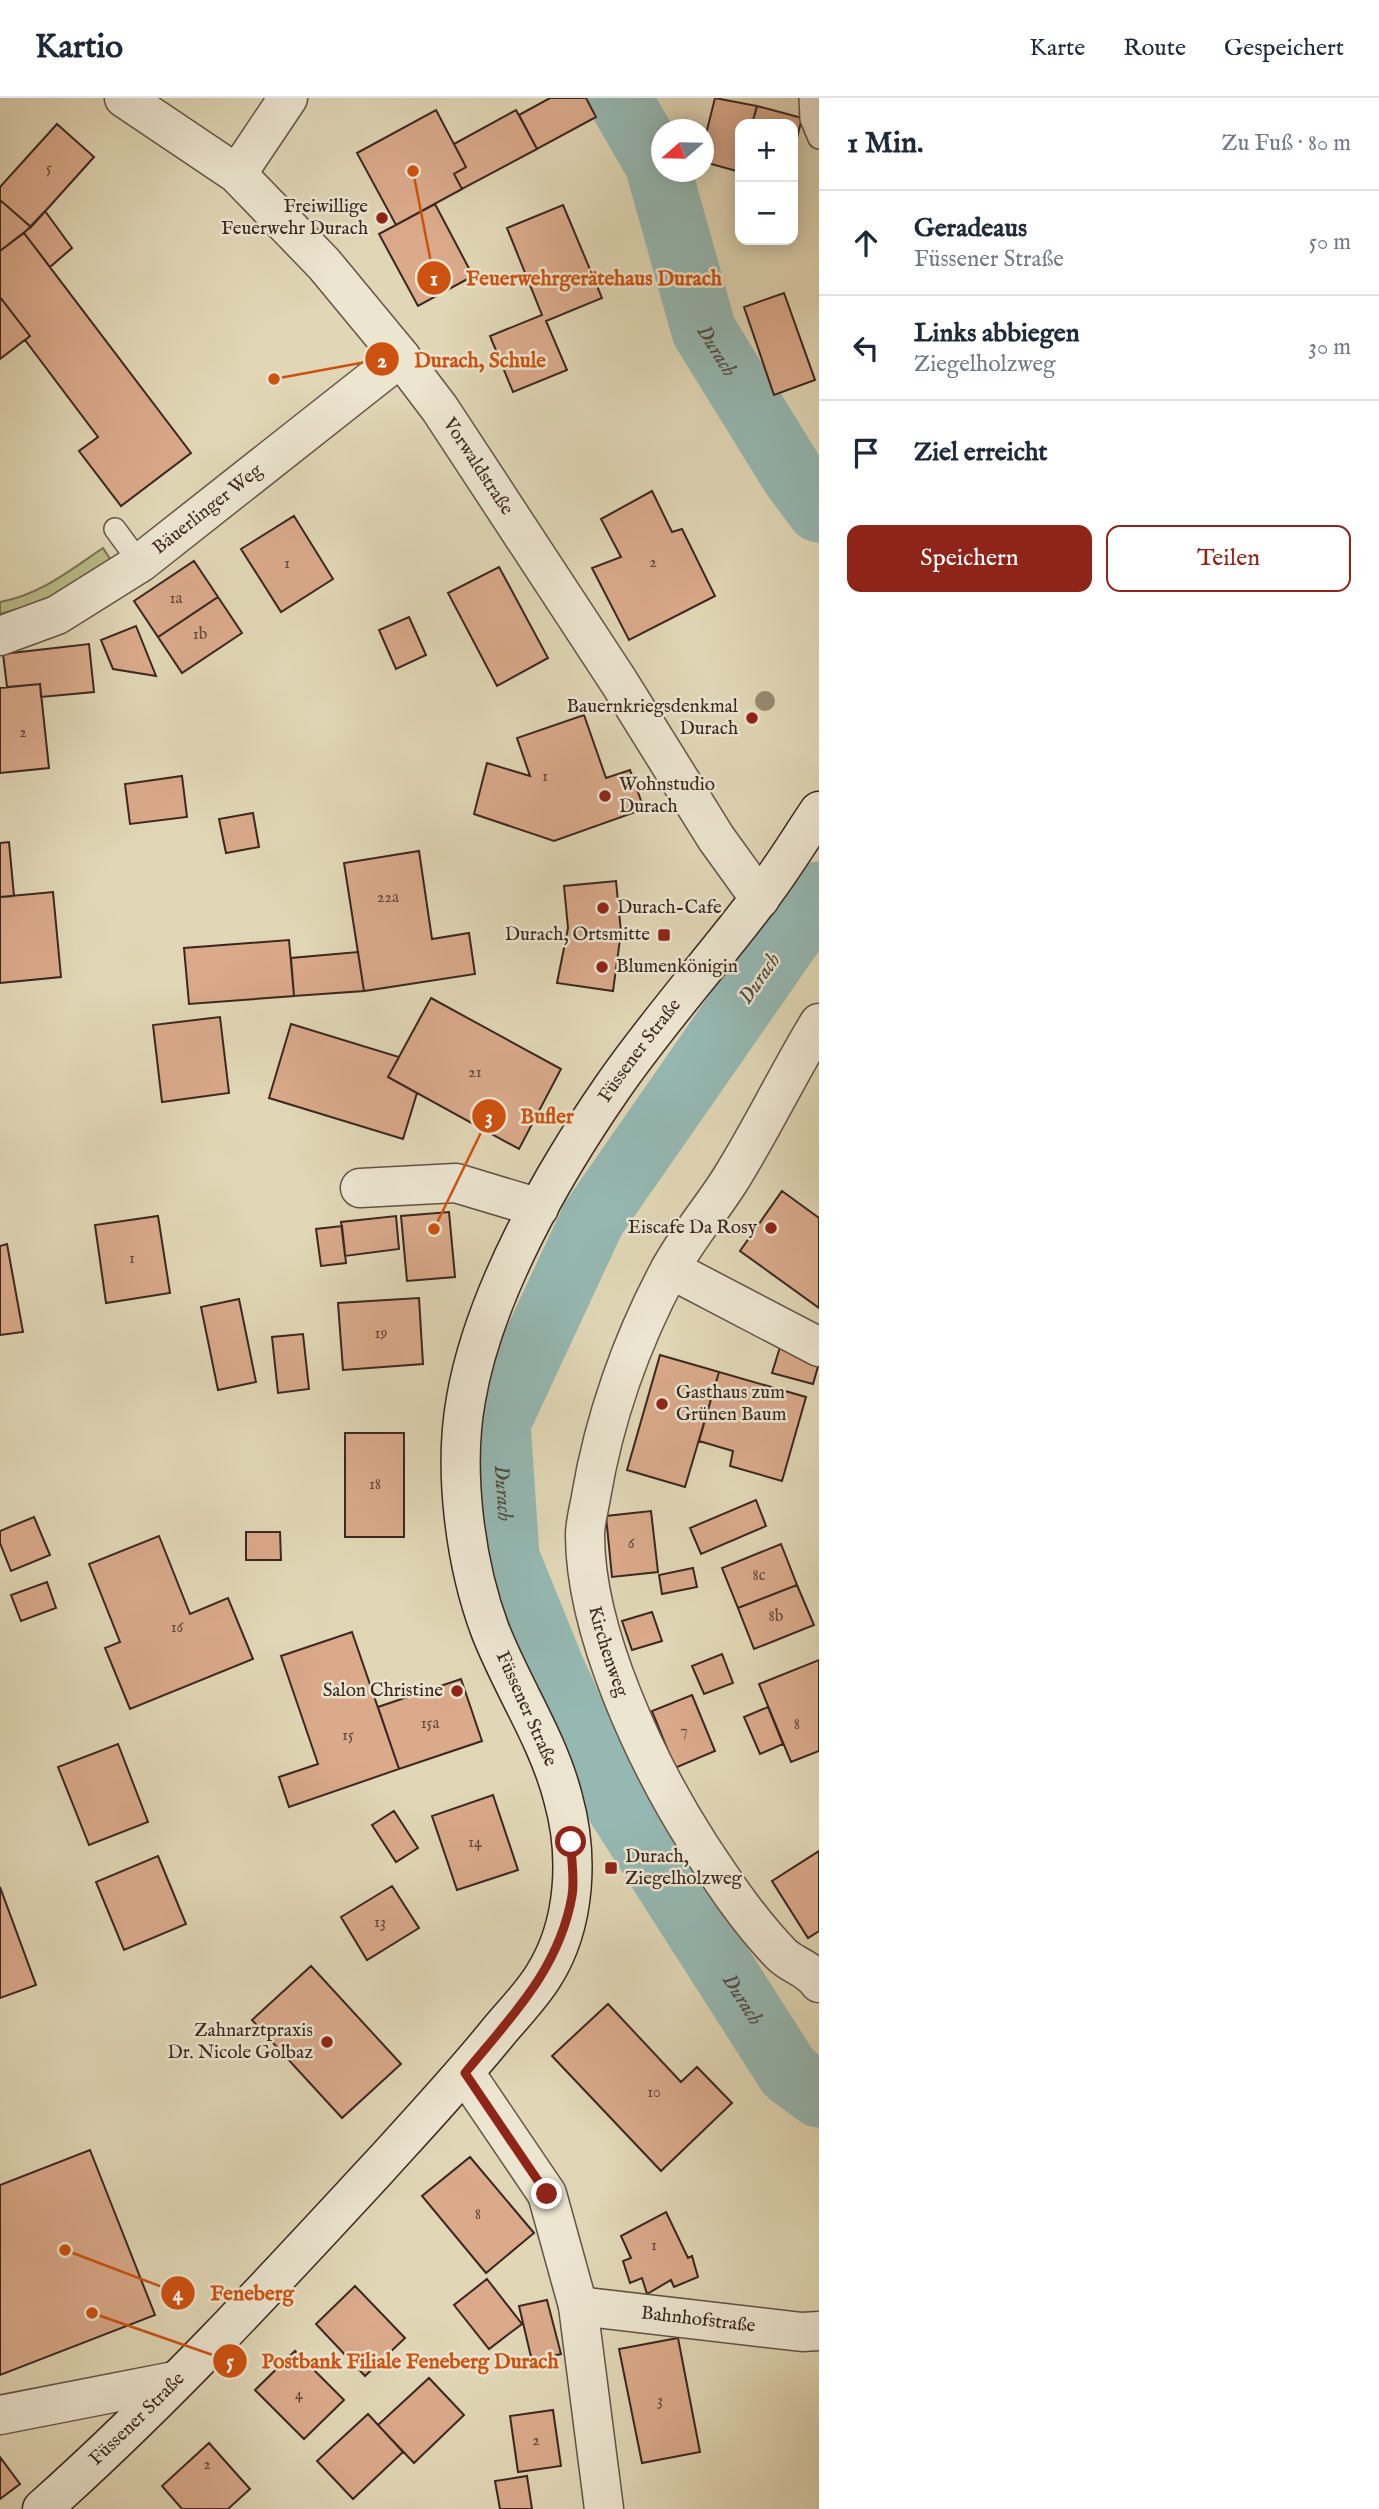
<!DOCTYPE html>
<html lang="de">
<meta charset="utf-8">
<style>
body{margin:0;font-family:"IM FELL English",serif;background:#f2f2f3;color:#1f2937}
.controls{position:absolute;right:21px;top:21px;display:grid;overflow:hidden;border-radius:14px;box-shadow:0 4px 18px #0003}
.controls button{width:63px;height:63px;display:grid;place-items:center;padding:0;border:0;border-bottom:2px solid #e0e1e3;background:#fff;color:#1f2937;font:35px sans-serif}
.compass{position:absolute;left:651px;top:21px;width:63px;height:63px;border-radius:50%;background:#fff;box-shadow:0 4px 18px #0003;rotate:250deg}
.stop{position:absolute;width:21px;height:21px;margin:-16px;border:5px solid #8f2418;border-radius:50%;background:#fff}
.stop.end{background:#8f2418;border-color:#fff;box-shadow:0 2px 7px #0008}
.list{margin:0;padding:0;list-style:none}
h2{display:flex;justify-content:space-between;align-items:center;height:91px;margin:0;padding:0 28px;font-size:30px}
h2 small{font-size:23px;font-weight:400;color:#747a83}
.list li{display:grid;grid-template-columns:46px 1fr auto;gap:21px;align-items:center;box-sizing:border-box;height:105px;padding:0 28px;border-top:2px solid #e0e1e3}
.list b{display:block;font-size:26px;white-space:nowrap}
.list p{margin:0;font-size:23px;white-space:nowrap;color:#747a83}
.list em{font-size:23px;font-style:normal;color:#747a83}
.actions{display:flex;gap:14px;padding:21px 28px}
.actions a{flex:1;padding:16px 0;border:2px solid #8f2418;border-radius:14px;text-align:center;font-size:24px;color:#8f2418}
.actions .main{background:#8f2418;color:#fff}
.icon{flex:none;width:38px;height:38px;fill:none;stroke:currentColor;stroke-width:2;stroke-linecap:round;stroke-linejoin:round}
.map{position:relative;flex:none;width:819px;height:2411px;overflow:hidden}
header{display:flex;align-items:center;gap:42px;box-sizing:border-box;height:98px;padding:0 35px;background:#fff;border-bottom:2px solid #e0e1e3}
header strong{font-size:33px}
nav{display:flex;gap:38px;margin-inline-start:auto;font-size:24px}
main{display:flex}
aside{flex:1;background:#fff}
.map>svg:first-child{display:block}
.green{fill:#b9bc89;stroke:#7a7254;stroke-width:2}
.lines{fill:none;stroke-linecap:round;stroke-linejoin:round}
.river{stroke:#95b8b2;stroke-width:65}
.building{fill:#daaa8b;stroke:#3b2720;stroke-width:2}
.lane-casing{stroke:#645346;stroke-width:24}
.street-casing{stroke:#645346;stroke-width:41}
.secondary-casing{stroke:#3b2720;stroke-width:41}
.lane{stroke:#ece5d0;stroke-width:21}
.street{stroke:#ece5d0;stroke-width:38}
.secondary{stroke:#ece5d0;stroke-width:38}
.tree{fill:#978b72}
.route{stroke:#8f2418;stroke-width:9}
.poi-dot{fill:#8f2418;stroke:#ece5d0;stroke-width:2.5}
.labels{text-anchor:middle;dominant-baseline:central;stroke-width:5;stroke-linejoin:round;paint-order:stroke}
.number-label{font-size:16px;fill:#63483b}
.poi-label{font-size:19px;fill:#3b2720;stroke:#ece5d0;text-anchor:end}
.street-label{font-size:19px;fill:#3b2720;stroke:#ece5d0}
.water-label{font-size:21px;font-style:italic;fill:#524b44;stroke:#ece5d0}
.leader{fill:none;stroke:#ce520f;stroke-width:2.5}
.callout-dot{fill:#ce520f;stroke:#ece5d0;stroke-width:2.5}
.mark-label{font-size:21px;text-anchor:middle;font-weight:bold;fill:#fff}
.callout-label{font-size:21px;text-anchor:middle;font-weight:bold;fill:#ce520f;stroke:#ece5d0;stroke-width:5;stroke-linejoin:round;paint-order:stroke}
</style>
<header>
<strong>Kartio</strong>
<nav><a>Karte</a><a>Route</a><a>Gespeichert</a></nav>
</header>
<main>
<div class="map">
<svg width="819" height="2411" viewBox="0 0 819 2411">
<rect width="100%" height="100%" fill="#e1d7b6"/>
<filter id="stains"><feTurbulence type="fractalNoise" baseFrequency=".00286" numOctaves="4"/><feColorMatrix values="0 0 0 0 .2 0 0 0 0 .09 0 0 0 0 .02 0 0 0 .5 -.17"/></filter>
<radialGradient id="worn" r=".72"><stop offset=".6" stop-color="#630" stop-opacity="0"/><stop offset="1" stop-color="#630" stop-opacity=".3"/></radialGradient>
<path class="green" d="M103,450L112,464L55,500L0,516V504C40,497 70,472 103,450Z"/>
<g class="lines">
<g class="river">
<path id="s1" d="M619,0L657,66L704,233L793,377L819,412"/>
<path id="s2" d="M819,796L593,1121L498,1325L507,1459L552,1570L607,1690L789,1975L819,1997"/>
</g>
</g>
<path class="building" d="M550,0H586L596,19L537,51L519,17Z
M715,0L757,8L752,26H740V74L704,64V44Z
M757,8L802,20L793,56V26H752Z
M436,12L466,69L454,76L462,91L396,127L357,55Z
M516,12L537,51L462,91L454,76L466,69L454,46Z
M57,26L94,59L31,129L0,102V89Z
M0,102L31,129L0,153Z
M0,102L31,129L0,153Z
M435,106L473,178L418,208L379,136Z
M563,107L602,200L546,223L567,272L513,294L490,238L542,217L507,130Z
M45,113L72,150L50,169L24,135Z
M24,135L191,355L121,408L79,353L98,339L25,242L30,238L0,199V153Z
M784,195L815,282L774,297L744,209Z
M0,199L30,238L0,261Z
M652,393L672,434L682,431L715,498L629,542L592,470L621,459L601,421Z
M294,418L333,481L281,514L241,451Z
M194,463L218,499L158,539L134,503Z
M499,469L548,560L497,588L448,495Z
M218,499L242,535L182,575L158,539Z
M409,519L426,557L396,571L379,532Z
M136,528L156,578L113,571L101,542Z
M89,546L94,594L41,599L40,586L7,589L3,556Z
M40,586L49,670L0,675V590Z
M584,617L606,680L630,672L644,711L554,743L474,716L487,665L530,678L517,640Z
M182,678L187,719L130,726L125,686Z
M253,715L259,749L226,755L219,721Z
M9,744L14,798L0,799V745Z
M419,753L432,841L469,835L475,876L364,893L344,765Z
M616,783L621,834L613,893L557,885L568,830L564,788Z
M53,794L61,879L0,885V799Z
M289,842L294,898L189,906L184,850Z
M358,854L364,893L294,898L291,860Z
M431,900L561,971L519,1051L388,979Z
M220,919L229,995L162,1004L153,927Z
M291,926L399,959L388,979L417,995L403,1041L269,1000Z
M782,1093L819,1120V1210L740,1153Z
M449,1114L455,1179L407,1183L401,1118Z
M158,1118L170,1195L106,1205L95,1127Z
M396,1118L399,1151L345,1158L341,1124Z
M342,1128L346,1165L321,1168L316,1131Z
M7,1146L23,1234L0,1237V1148Z
M419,1200L423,1266L343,1272L338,1205Z
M239,1201L256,1284L218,1292L201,1209Z
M303,1236L309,1291L278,1295L272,1239Z
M780,1249L819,1265L813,1286L772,1275Z
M660,1257L719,1274L685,1389L627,1372Z
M719,1274L806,1299L782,1383L730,1368L733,1353L699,1343Z
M345,1335H404V1439H345Z
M756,1402L766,1428L701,1456L690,1430Z
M651,1413L658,1474L612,1479L606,1418Z
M34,1419L50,1457L11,1473L0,1445V1433Z
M246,1434H280L281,1462H246Z
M159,1438L190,1516L228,1500L253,1561L130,1611L105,1550L120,1544L89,1466Z
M781,1446L797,1487L738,1510L722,1470Z
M693,1470L697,1489L662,1496L659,1477Z
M47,1484L56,1510L21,1523L11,1497Z
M797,1487L814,1527L754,1551L738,1510Z
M652,1514L662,1543L632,1552L622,1523Z
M352,1534L399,1671L289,1709L279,1679L318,1666L281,1558Z
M722,1556L733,1585L704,1596L692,1568Z
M819,1562V1653L791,1664L759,1586Z
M461,1581L482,1643L399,1671L378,1609Z
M692,1597L715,1653L675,1670L652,1613Z
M768,1609L783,1646L760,1656L744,1619Z
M118,1646L148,1724L89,1747L58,1669Z
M493,1697L518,1772L457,1792L432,1718Z
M394,1713L418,1750L396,1764L372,1727Z
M819,1753V1833L808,1840L772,1783Z
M158,1758L186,1826L124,1852L96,1784Z
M392,1788L419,1830L367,1862L341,1819Z
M0,1789L36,1887L0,1900Z
M311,1868L401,1966L342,2020L252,1922Z
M608,1906L681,1984L697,1969L732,2005L661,2073L552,1958Z
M90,2052L155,2217L0,2277V2087Z
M470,2059L534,2135L486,2175L422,2098Z
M666,2114L688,2160L692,2158L698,2179L674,2189L671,2182L647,2196L642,2180L630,2185L623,2163L631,2160L621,2138Z
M487,2181L522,2226L489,2251L454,2207Z
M355,2188L405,2240L365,2278L316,2226Z
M547,2202L561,2256L532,2263L519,2208Z
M678,2240L700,2354L642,2365L619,2251Z
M295,2253L344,2302L304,2341L255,2292Z
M429,2280L464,2317L414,2365L378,2327Z
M553,2312L561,2368L518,2374L510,2318Z
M368,2316L403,2354L353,2401L317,2363Z
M209,2345L250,2391L228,2411H182L162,2388Z
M0,2359L20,2386L0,2401Z
M527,2378L532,2411H500L495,2383Z"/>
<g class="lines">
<g class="lane-casing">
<path id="lane" d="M810,0L811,21L819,40
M115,431L140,465"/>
</g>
<g class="street-casing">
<g id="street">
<path id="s3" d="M124,0L237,76L324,166L396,253L440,311L619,584L716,740L760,801"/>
<path d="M237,76L288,0"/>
<path id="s4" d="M0,538L57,517L140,465L401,259"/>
<path id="s5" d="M819,925C788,976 762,1031 730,1082C711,1112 686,1141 669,1173C632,1242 604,1321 591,1399C589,1411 585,1425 585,1437C585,1535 647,1666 699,1747C724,1785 749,1823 781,1856C793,1868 809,1870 819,1885"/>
<path d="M360,1090L456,1085L539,1110"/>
<path d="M670,1171L819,1249"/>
<path d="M465,1975L547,2096L578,2208L604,2411"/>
<path id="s6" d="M578,2208L802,2234L819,2233"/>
<path d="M0,2317L174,2283"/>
</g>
</g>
<g class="secondary-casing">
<g id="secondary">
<path id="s7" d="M42,2411C161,2305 270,2187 378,2070C419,2025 461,1980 499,1933C514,1915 532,1897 544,1877C576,1826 579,1757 563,1700C548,1641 512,1589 490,1532C465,1465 453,1372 466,1301C484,1196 552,1077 612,990C656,926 709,867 756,805C779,776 798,744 819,713"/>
</g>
</g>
<use href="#lane" class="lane"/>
<use href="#street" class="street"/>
<use href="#secondary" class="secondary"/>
</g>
<circle class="tree" cx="765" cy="603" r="10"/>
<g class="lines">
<path class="route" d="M547,2096L465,1975C510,1920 559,1872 572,1798C575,1781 571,1762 571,1744"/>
</g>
<g class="poi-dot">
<circle cx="382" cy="120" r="7"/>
<circle cx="752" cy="620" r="7"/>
<circle cx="605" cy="698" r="7"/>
<circle cx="603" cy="810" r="7"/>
<rect x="657" y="830" width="14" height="14" rx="3.5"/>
<circle cx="602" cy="869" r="7"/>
<circle cx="771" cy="1130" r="7"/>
<circle cx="662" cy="1306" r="7"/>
<circle cx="457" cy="1593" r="7"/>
<rect x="604" y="1763" width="14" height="14" rx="3.5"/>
<circle cx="327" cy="1944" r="7"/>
</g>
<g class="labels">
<g class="number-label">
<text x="49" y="71">5</text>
<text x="653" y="465">2</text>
<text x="287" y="466">1</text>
<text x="176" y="501">1a</text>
<text x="200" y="537">1b</text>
<text x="23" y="635">2</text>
<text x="545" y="679">1</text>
<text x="388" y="800">22a</text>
<text x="475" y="975">21</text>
<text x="132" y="1161">1</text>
<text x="381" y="1236">19</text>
<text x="375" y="1387">18</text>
<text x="631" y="1446">6</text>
<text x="759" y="1478">8c</text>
<text x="776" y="1519">8b</text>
<text x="177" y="1530">16</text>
<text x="430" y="1626">15a</text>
<text x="797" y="1627">8</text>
<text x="684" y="1633">7</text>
<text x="348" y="1638">15</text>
<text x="475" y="1745">14</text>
<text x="380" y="1825">13</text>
<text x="654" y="1995">10</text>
<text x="478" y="2117">8</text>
<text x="654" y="2148">1</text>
<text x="299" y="2297">4</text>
<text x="660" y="2303">3</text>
<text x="536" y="2343">2</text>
<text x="207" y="2367">2</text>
</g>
<g class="poi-label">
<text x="368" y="109">Freiwillige<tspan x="368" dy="22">Feuerwehr Durach</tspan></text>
<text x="738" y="609">Bauernkriegsdenkmal<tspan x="738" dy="22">Durach</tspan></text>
<text x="619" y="687" text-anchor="start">Wohnstudio<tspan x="619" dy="22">Durach</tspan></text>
<text x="617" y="810" text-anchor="start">Durach-Cafe</text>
<text x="650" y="837">Durach, Ortsmitte</text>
<text x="616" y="869" text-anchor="start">Blumenkönigin</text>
<text x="757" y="1130">Eiscafe Da Rosy</text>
<text x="676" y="1295" text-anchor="start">Gasthaus zum<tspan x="676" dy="22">Grünen Baum</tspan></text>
<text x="443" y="1593">Salon Christine</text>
<text x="625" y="1759" text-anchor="start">Durach,<tspan x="625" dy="22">Ziegelholzweg</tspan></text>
<text x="313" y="1933">Zahnarztpraxis<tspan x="313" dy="22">Dr. Nicole Golbaz</tspan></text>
</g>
<g class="street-label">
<text stroke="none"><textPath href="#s3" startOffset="516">Vorwaldstraße</textPath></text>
<text stroke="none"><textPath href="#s4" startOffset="245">Bäuerlinger Weg</textPath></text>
<text stroke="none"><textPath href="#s7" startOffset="1727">Füssener Straße</textPath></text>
<text stroke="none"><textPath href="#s5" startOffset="688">Kirchenweg</textPath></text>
<text transform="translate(526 1611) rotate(66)">Füssener Straße</text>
<text stroke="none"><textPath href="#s6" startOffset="121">Bahnhofstraße</textPath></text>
<text stroke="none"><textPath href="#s7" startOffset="131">Füssener Straße</textPath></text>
</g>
<g class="water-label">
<text stroke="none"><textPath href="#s1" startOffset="273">Durach</textPath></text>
<text transform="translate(760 881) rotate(-55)">Durach</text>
<text stroke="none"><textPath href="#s2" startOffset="691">Durach</textPath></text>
<text stroke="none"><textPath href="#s2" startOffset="1258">Durach</textPath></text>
</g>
</g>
<path class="leader" d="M413 73L434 180M274 281L382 261M434 1131L489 1018M65 2152L178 2195M92 2215L230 2263"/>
<g class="callout-dot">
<circle cx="413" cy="73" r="7"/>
<circle cx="274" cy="281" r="7"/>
<circle cx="434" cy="1131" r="7"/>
<circle cx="65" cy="2152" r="7"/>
<circle cx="92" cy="2215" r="7"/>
<circle cx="434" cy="180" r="18"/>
<circle cx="382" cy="261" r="18"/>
<circle cx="489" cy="1018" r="18"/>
<circle cx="178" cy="2195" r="18"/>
<circle cx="230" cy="2263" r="18"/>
</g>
<g class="mark-label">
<text x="434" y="187">1</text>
<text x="382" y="269">2</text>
<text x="489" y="1025">3</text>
<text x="178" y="2202">4</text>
<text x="230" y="2270">5</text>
</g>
<g class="callout-label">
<text x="594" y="187">Feuerwehrgerätehaus Durach</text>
<text x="480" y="269">Durach, Schule</text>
<text x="547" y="1025">Bufler</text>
<text x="252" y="2202">Feneberg</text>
<text x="410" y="2270">Postbank Filiale Feneberg Durach</text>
</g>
<rect width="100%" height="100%" filter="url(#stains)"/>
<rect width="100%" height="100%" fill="url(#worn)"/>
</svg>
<div class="controls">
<button>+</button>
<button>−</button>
</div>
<svg class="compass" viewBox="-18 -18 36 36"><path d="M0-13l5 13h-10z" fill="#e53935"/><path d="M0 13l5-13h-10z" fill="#747a83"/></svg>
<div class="stop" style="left:571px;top:1744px"></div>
<div class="stop end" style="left:547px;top:2096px"></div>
</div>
<aside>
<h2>1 Min.<small>Zu Fuß · 80 m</small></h2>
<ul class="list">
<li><svg class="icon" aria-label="ahead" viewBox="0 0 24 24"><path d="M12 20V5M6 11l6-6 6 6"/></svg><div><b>Geradeaus</b><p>Füssener Straße</p></div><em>50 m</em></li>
<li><svg class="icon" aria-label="left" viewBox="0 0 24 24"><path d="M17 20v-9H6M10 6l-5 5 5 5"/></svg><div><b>Links abbiegen</b><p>Ziegelholzweg</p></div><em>30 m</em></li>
<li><svg class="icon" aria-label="arrive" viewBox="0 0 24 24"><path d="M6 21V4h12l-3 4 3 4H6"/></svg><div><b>Ziel erreicht</b></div></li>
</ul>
<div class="actions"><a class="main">Speichern</a><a>Teilen</a></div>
</aside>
</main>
